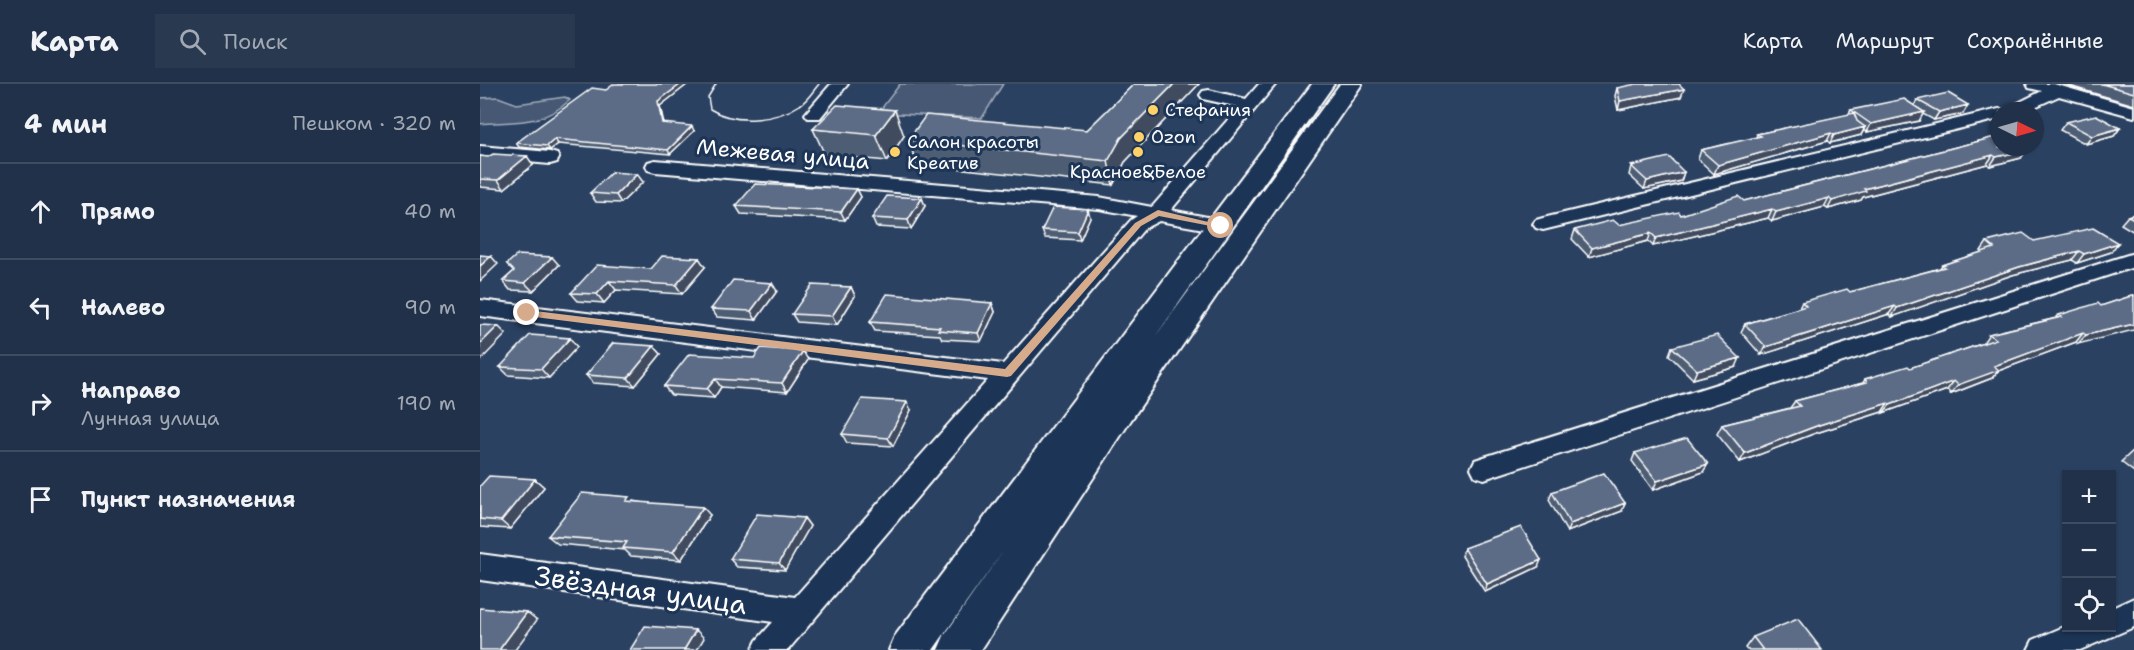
<!DOCTYPE html>
<html lang="ru">
<meta charset="utf-8">
<style>
body{margin:0;font-family:"Shantell Sans",sans-serif;background:#283950;color:#f1f3f6}
.controls{position:absolute;right:18px;bottom:18px;display:grid;overflow:hidden;border-radius:0px;box-shadow:0 2px 4px #0004}
.controls button{width:54px;height:54px;display:grid;place-items:center;padding:0;border:0;border-bottom:2px solid #3d4c61;background:#203149;color:#f1f3f6;font:30px sans-serif}
.compass{position:absolute;left:1510px;top:18px;width:54px;height:54px;border-radius:50%;background:#203149;box-shadow:0 2px 4px #0004;rotate:95deg}
.stop{position:absolute;width:18px;height:18px;margin:-14px;border:4px solid #d6ab8b;border-radius:50%;background:#fff}
.stop.end{background:#d6ab8b;border-color:#fff;box-shadow:0 2px 6px #0008}
.list{margin:0;padding:0;list-style:none}
h2{display:flex;justify-content:space-between;align-items:center;height:78px;margin:0;padding:0 24px;font-size:26px}
h2 small{font-size:20px;font-weight:400;color:#a2a9b4}
.list li{display:grid;grid-template-columns:39px 1fr auto;gap:18px;align-items:center;box-sizing:border-box;height:96px;padding:0 24px;border-top:2px solid #3d4c61}
.list b{display:block;font-size:22px;white-space:nowrap}
.list p{margin:0;font-size:20px;white-space:nowrap;color:#a2a9b4}
.list em{font-size:20px;font-style:normal;color:#a2a9b4}
.icon{flex:none;width:33px;height:33px;fill:none;stroke:currentColor;stroke-width:2;stroke-linecap:round;stroke-linejoin:round}
.map{position:relative;flex:none;width:1654px;height:566px;overflow:hidden}
header{display:flex;align-items:center;gap:36px;box-sizing:border-box;height:84px;padding:0 30px;background:#203149;border-bottom:2px solid #3d4c61}
header strong{font-size:28px}
nav{display:flex;gap:33px;margin-inline-start:auto;font-size:21px}
.search{width:420px;height:54px;background:#283950;display:flex;align-items:center;gap:15px;box-sizing:border-box;padding:0 21px;border-radius:0px;color:#a2a9b4;font-size:22px}
main{display:flex}
aside{flex:1;background:#203149}
.map>svg:first-child{display:block}
.green{fill:#465975;stroke:#a2acba;stroke-width:1.5}
.lines{fill:none;stroke-linecap:round;stroke-linejoin:round}
.minor-casing{stroke:#fff;stroke-width:4}
.major-casing{stroke:#fff;stroke-width:4}
.minor{fill:#1d3557;fill-rule:evenodd}
.major{fill:#1d3557;fill-rule:evenodd}
.tram{stroke:#fff;stroke-width:1.5}
.wall{fill:#4e5d73;stroke:#fff;stroke-width:1.5}
.shaded-wall{fill:#404c5e;stroke:#fff;stroke-width:1.5}
.building{fill:#5b6c86;stroke:#fff;stroke-width:1.5}
.route{fill:#d6ab8b}
.poi-dot{fill:#ffd166;stroke:#1d3557;stroke-width:2}
.labels{text-anchor:middle;dominant-baseline:central;stroke-width:6;stroke-linejoin:round;paint-order:stroke}
.far-poi-label{font-size:18px;fill:#fff;stroke:#1d3557;text-anchor:start}
.street-label{font-size:22px;fill:#fff;stroke:#1d3557}
.near-street-label{font-size:27px;fill:#fff;stroke:#1d3557}
</style>
<header>
<strong>Карта</strong>
<div class="search"><svg class="icon" aria-label="search" viewBox="0 0 24 24"><circle cx="10" cy="10" r="6"/><path d="M15 15l6 6"/></svg>Поиск</div>
<nav><a>Карта</a><a>Маршрут</a><a>Сохранённые</a></nav>
</header>
<main>
<aside>
<h2>4 мин<small>Пешком · 320 m</small></h2>
<ul class="list">
<li><svg class="icon" aria-label="ahead" viewBox="0 0 24 24"><path d="M12 20V5M6 11l6-6 6 6"/></svg><div><b>Прямо</b></div><em>40 m</em></li>
<li><svg class="icon" aria-label="left" viewBox="0 0 24 24"><path d="M17 20v-9H6M10 6l-5 5 5 5"/></svg><div><b>Налево</b></div><em>90 m</em></li>
<li><svg class="icon" aria-label="right" viewBox="0 0 24 24"><path d="M7 20v-9h11M14 6l5 5-5 5"/></svg><div><b>Направо</b><p>Лунная улица</p></div><em>190 m</em></li>
<li><svg class="icon" aria-label="arrive" viewBox="0 0 24 24"><path d="M6 21V4h12l-3 4 3 4H6"/></svg><div><b>Пункт назначения</b></div></li>
</ul>
</aside>
<div class="map">
<svg width="1654" height="566" viewBox="0 0 1654 566">
<rect width="100%" height="100%" fill="#2a4161"/>
<filter id="ink" filterUnits="userSpaceOnUse"><feTurbulence type="fractalNoise" baseFrequency=".0167" numOctaves="2"/><feDisplacementMap in="SourceGraphic" scale="12" xChannelSelector="R" yChannelSelector="G"/><feConvolveMatrix kernelMatrix="1 2 1 2 8 2 1 2 1" color-interpolation-filters="sRGB"/></filter>
<g filter="url(#ink)">
<path class="green" d="M420,0H523L502,34L398,29Z
M18,13L37,20L85,13L90,16C62,42 35,37 0,40V14Z
M830,29L841,32L637,306Z"/>
<g class="lines">
<g class="minor-casing">
<path id="minor" d="M351,0H368L340,34H328L325,30Z
M779,0H796L691,126L748,137L751,142L748,147L741,148L679,137L665,144L308,566H272L277,556L293,538L0,496V470L315,513L508,296L0,232V216L523,280L651,136L657,132L619,125L175,88L168,86L166,82L168,78L175,76L619,113L672,123L759,23L723,15L720,11L723,7L729,6L766,15Z
M1547,0H1574L1654,23V33L1579,12L1546,27H1519V35L1063,146L1056,144L1053,140L1056,136L1063,134L1519,25L1524,26L1562,7L1549,4Z
M0,62L70,68L77,70L79,74L77,78L70,80L0,74Z
M1654,169V183L1004,395L995,392L991,384L995,376L1004,373Z
M1654,514V543L1600,566H1548L1553,556L1586,542L1632,544V524Z"/>
</g>
<g class="major-casing">
<path id="major" d="M832,0H854L675,253L860,0H882L651,336L501,566H458L464,552L523,467L453,566H409L415,552Z"/>
</g>
<use href="#minor" class="minor"/>
<use href="#major" class="major"/>
<path class="tram" d="M236,0L228,13L230,25C255,41 296,37 320,21C328,16 333,7 339,0"/>
</g>
<path class="wall" d="M208,0L180,22L184,39L214,47L190,70L78,60L70,66L39,63L36,59L126,6Z
M654,0H719L645,78L633,101L437,80L428,56L607,46Z
M1585,0H1654V21L1596,4Z
M1137,4L1201,13L1138,26L1135,12Z
M1437,16L1483,30L1454,36L1443,30L1439,37L1387,48L1384,46L1381,51L1350,59L1347,57L1234,90L1218,75L1221,66L1276,54L1277,50L1368,31L1371,26L1434,22Z
M1586,38L1640,44L1634,52L1606,60L1580,46Z
M333,45L424,52L407,77L345,71Z
M1519,52L1541,74L1510,82L1507,80L1383,113L1381,116L1348,125L1344,123L1292,137L1288,134L1173,162L1168,157L1109,173L1092,155L1095,146L1139,141L1201,131L1264,117Z
M0,72L53,81L24,105L0,103Z
M1151,82L1204,88L1201,97L1164,105L1149,91Z
M163,98L141,119L116,118L110,109Z
M377,105L381,113L365,136L261,130L256,122Z
M442,114L445,122L431,145L396,143L392,134Z
M1654,130V148L1641,140L1648,132Z
M610,133L600,156L565,154L562,146Z
M1554,157L1631,168L1597,179L1592,176L1532,191L1412,233L1409,230L1281,271L1261,248L1265,240L1319,224L1322,218L1370,208L1460,184L1462,181L1502,168L1501,167L1507,158Z
M27,180L79,181L53,207L30,206L23,197L34,187Z
M225,183L202,210L136,206L124,219L98,217L91,209L171,185Z
M371,203L375,212L357,241L317,238L312,230Z
M297,207L276,236L237,233L231,225Z
M1654,211L1598,260L1596,258L1518,287L1512,294L1471,310L1467,306L1403,329L1402,328L1333,350L1260,378L1237,350L1242,341L1310,324L1315,317L1383,299L1385,295L1430,284L1504,259H1503L1509,250L1576,234L1579,231L1621,222Z
M512,219L515,228L501,257L462,255L460,251L395,247L390,238Z
M174,262L181,270L155,302L113,299L106,291Z
M97,263L69,294L28,291L20,283Z
M1192,263L1256,283L1213,295L1189,271Z
M274,274L328,276L307,308L241,303L234,314L191,311L184,302Z
M431,326L413,362L367,359L362,350Z
M1654,366V388L1641,378Z
M1155,369L1223,388L1173,406L1152,377Z
M55,395L64,403L30,445L0,443V402Z
M1072,408L1142,427L1087,448L1069,416Z
M153,417L230,431L201,476L151,472L145,466L78,460L68,452Z
M324,434L330,442L305,486L257,483L250,475Z
M984,464L1058,483L1005,508L982,472Z
M1273,553L1342,566H1267L1265,564Z"/>
<path class="shaded-wall" d="M201,0H208L180,22L184,43L182,39L178,17Z
M694,0H719L645,78L633,101L628,77L641,54Z
M1204,5L1201,13L1138,26L1140,17Z
M1488,21L1483,30L1454,36L1459,28Z
M415,26L424,52L407,77L396,51Z
M1444,28L1439,37L1387,48L1391,40Z
M212,42L214,47L190,70L188,66Z
M1385,43L1381,51L1350,59L1354,51Z
M1640,44L1634,52L1606,60L1612,52Z
M1351,49L1347,57L1234,90L1238,81Z
M75,55L78,60L70,66L67,62Z
M1547,66L1541,74L1510,82L1516,73Z
M1513,71L1507,80L1383,113L1381,116L1348,125L1352,117L1384,105Z
M47,72L53,81L24,105L18,96Z
M1204,88L1201,97L1164,105L1167,97Z
M157,90L163,98L141,119L136,111Z
M377,105L381,113L365,136L361,128Z
M442,114L445,122L431,145L428,136Z
M1349,114L1344,123L1292,137L1296,128Z
M608,125L610,133L600,156L598,148Z
M1292,125L1288,134L1173,162L1176,154Z
M1171,149L1168,157L1109,173L1112,164Z
M1638,159L1631,168L1597,179L1604,170Z
M1599,167L1592,176L1532,191L1412,233L1417,224L1539,183Z
M11,172L18,180L0,197V182Z
M72,173L79,181L53,207L45,199Z
M219,174L225,183L202,210L196,201Z
M129,197L136,206L124,219L117,210Z
M292,199L297,207L276,236L271,227Z
M371,203L375,212L357,241L352,232Z
M512,219L515,228L501,257L498,249Z
M1415,222L1409,230L1281,271L1286,263Z
M1654,240V246L1598,260L1606,251Z
M18,242L26,250L0,277V260Z
M1603,249L1596,258L1518,287L1512,294L1471,310L1478,301L1514,282Z
M90,254L97,263L69,294L61,285Z
M174,262L181,270L155,302L148,294Z
M323,267L328,276L307,308L302,299Z
M1260,274L1256,283L1213,295L1217,286Z
M235,295L241,303L234,314L227,305Z
M1474,297L1467,306L1403,329L1410,321Z
M427,318L431,326L413,362L408,354Z
M1408,319L1402,328L1333,350L1260,378L1265,369L1339,341Z
M1228,380L1223,388L1173,406L1177,397Z
M55,395L64,403L30,445L21,437Z
M1145,419L1142,427L1087,448L1090,440Z
M223,423L230,431L201,476L193,468Z
M324,434L330,442L305,486L299,479Z
M1061,476L1058,483L1005,508L1007,500Z
M47,528L57,536L35,566H19Z
M216,546L224,554L217,566H204Z"/>
<path class="building" d="M134,0H201L178,17L182,39L212,42L188,66L75,55L67,62L36,59L112,4L126,6Z
M654,0H694L641,54L628,77L428,56L446,31L607,46Z
M1156,0H1199L1204,5L1140,17L1137,4Z
M1622,0H1654V9Z
M1468,9L1488,21L1459,28L1437,16Z
M1424,15L1444,28L1391,40L1371,26Z
M357,21L415,26L396,51L333,45Z
M1374,29L1377,37L1385,43L1354,51L1351,49L1238,81L1221,66L1281,52L1277,50Z
M1616,31L1640,44L1612,52L1586,38Z
M1519,52V63H1543L1547,66L1516,73L1513,71L1384,105L1386,107L1352,117L1349,114L1296,128L1292,125L1176,154L1171,149L1112,164L1095,146L1133,136L1139,141L1199,128L1201,131L1258,112L1264,117Z
M13,70L47,72L18,96L0,95V72L8,73Z
M1189,73L1204,88L1167,97L1151,82Z
M132,88L157,90L136,111L110,109Z
M275,100L377,105L361,128L256,122Z
M407,112L442,114L428,136L392,134Z
M573,123L608,125L598,148L562,146Z
M1654,130V135L1648,132Z
M1613,144L1638,159L1604,170L1599,167L1539,183L1417,224L1415,222L1286,263L1265,240L1326,222L1322,218L1367,205L1370,208L1465,183L1462,181L1514,164L1507,158L1543,149L1554,157Z
M0,171L11,172L0,182Z
M37,171L72,173L45,199L23,197L34,187L27,180Z
M182,172L219,174L196,201L129,197L117,210L91,209L117,181L171,185Z
M253,196L292,199L271,227L231,225Z
M332,201L371,203L352,232L312,230Z
M407,210L512,219L498,249L458,246L460,243L390,238Z
M1654,211V240L1606,251L1603,249L1514,282L1519,286L1478,301L1474,297L1410,321L1408,319L1339,341L1265,369L1242,341L1320,322L1315,317L1387,298L1385,295L1428,282L1430,284L1516,255L1509,250L1582,233L1579,231L1618,219L1621,222Z
M0,241L18,242L0,260Z
M50,251L90,254L61,285L20,283Z
M1237,251L1260,274L1217,286L1192,263Z
M133,259L174,262L148,294L106,291Z
M281,264L323,267L302,299L235,295L227,305L184,302L209,270L274,274Z
M382,315L427,318L408,354L362,350Z
M1207,354L1228,380L1177,397L1155,369Z
M1124,389L1145,419L1090,440L1072,408Z
M9,392L55,395L21,437L0,435V402Z
M102,409L149,413L146,417L223,423L193,468L143,464L147,458L68,452Z
M277,430L324,434L299,479L250,475Z
M1041,443L1061,476L1007,500L984,464Z
M0,524L47,528L19,566H0Z
M1318,535L1342,566H1283L1273,553Z
M165,542L216,546L204,566H150Z"/>
</g>
<path class="route" d="M678,126L745,142L741,144L679,132L661,142L531,292L527,293L47,232L42,229L47,226L525,285L655,139Z"/>
<g class="poi-dot">
<circle cx="673" cy="26" r="6"/>
<circle cx="659" cy="53" r="6"/>
<circle cx="415" cy="68" r="6"/>
<circle cx="658" cy="68" r="6"/>
</g>
<g class="labels">
<g class="far-poi-label">
<text x="685" y="26">Стефания</text>
<text x="671" y="53">Ozon</text>
<text x="427" y="58">Салон красоты<tspan x="427" dy="21">Креатив</tspan></text>
<text x="658" y="88" text-anchor="middle">Красное&amp;Белое</text>
</g>
<g class="street-label">
<text transform="translate(303 70) rotate(5)">Межевая улица</text>
</g>
<g class="near-street-label">
<text transform="translate(161 506) rotate(8)">Звёздная улица</text>
</g>
</g>
</svg>
<div class="controls">
<button>+</button>
<button>−</button>
<button><svg class="icon" aria-label="locate" viewBox="0 0 24 24"><circle cx="12" cy="12" r="6"/><path d="M12 2v4M12 18v4M2 12h4M18 12h4"/></svg></button>
</div>
<svg class="compass" viewBox="-18 -18 36 36"><path d="M0-13l5 13h-10z" fill="#e53935"/><path d="M0 13l5-13h-10z" fill="#a2a9b4"/></svg>
<div class="stop" style="left:741px;top:142px"></div>
<div class="stop end" style="left:47px;top:229px"></div>
</div>
</main>
